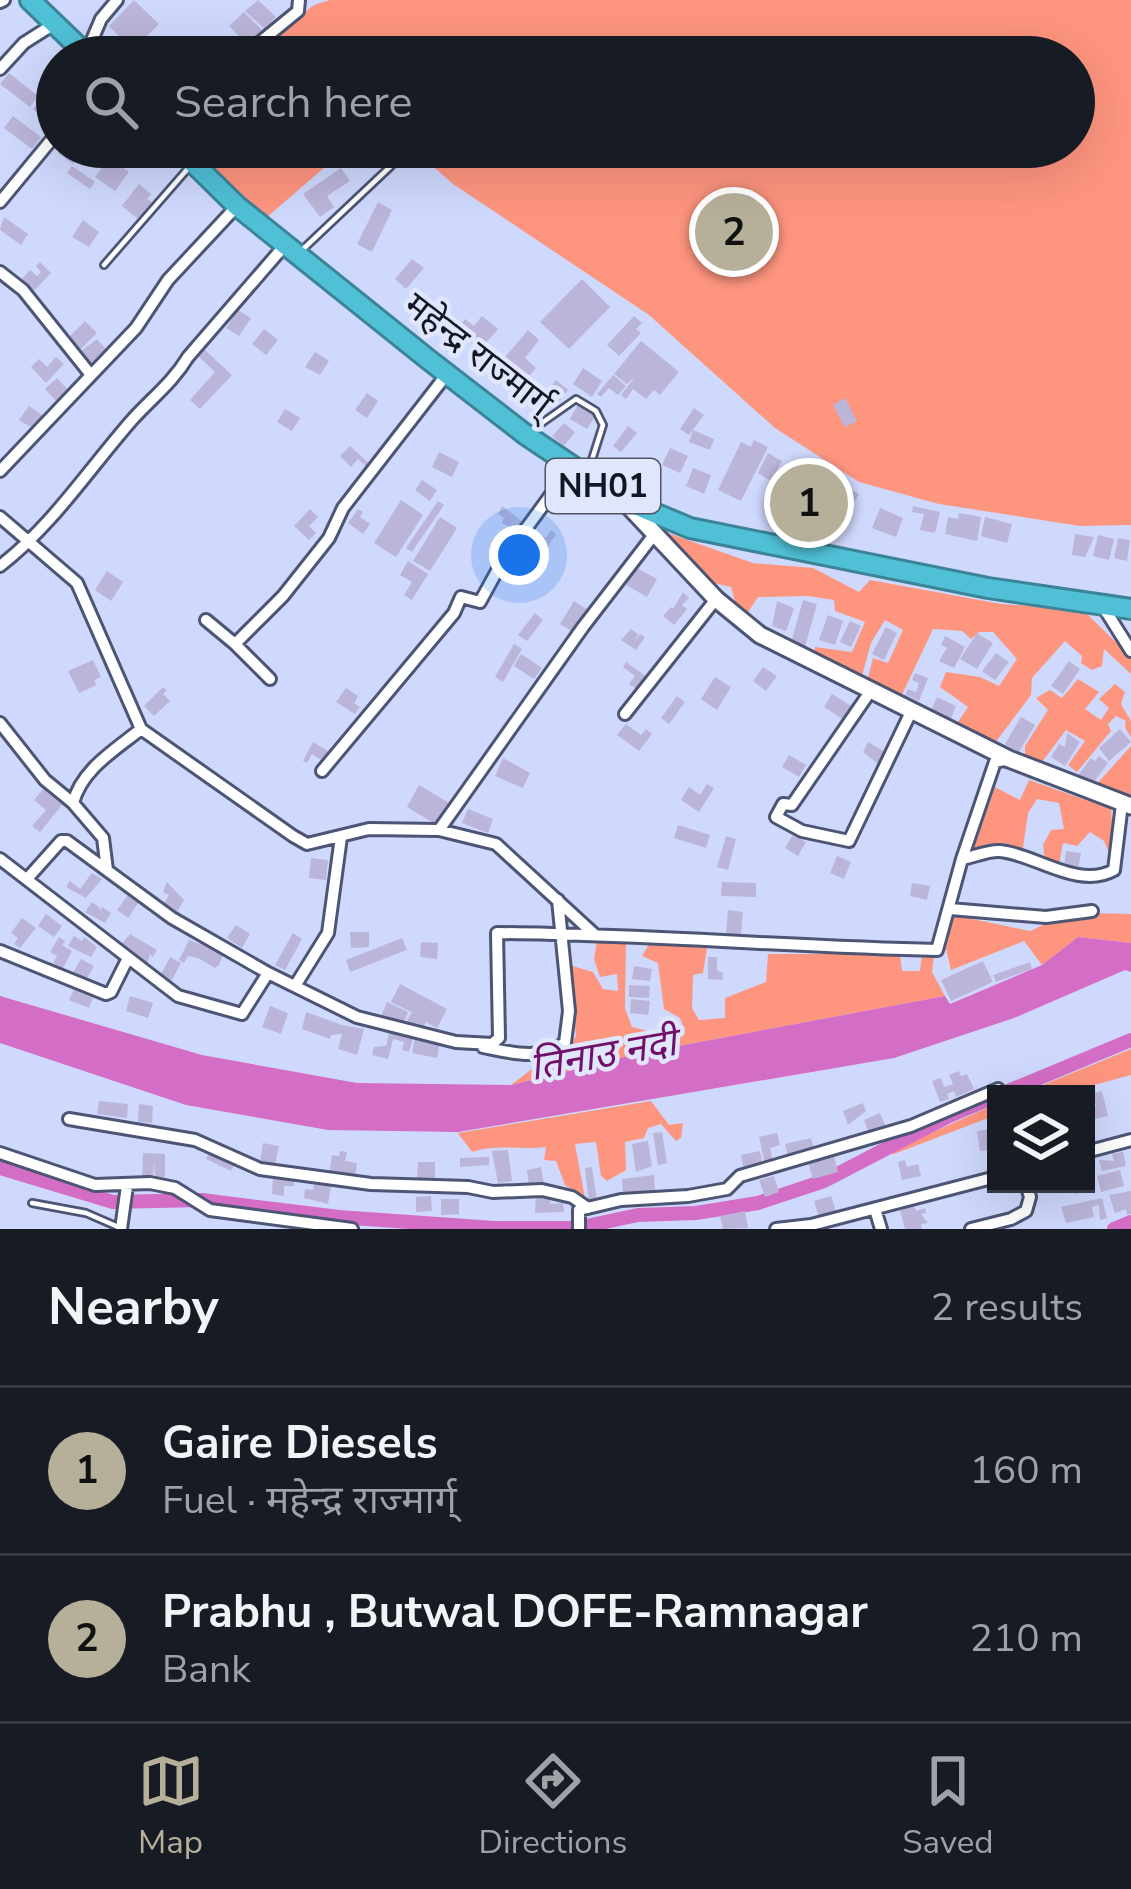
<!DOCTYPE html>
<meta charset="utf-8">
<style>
body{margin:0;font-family:"Nunito Sans","Noto Sans Devanagari",sans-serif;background:#20242c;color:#f1f3f6}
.controls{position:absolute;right:36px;bottom:36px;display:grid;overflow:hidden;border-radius:0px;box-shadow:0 12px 48px #0002}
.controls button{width:108px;height:108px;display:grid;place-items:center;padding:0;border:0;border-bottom:3px solid #363941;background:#171b24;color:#f1f3f6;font:60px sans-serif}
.you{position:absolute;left:519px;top:555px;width:42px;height:42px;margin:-30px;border:9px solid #fff;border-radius:50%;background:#1a73e8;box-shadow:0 0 0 18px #1a73e833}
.badge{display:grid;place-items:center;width:78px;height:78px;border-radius:50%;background:#b6b09b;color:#111;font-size:39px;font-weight:700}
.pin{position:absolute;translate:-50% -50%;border:6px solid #fff;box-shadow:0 3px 12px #0006}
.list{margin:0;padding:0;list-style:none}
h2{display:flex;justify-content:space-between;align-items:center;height:156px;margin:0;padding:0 48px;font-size:51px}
h2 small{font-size:39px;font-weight:400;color:#9ea1a6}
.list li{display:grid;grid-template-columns:78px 1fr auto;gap:36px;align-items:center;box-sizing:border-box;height:168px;padding:0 48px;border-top:3px solid #363941}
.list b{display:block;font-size:45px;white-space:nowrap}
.list p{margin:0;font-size:39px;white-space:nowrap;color:#9ea1a6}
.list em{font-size:39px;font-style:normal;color:#9ea1a6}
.icon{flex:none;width:66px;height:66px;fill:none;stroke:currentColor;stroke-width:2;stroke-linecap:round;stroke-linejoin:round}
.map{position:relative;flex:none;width:1131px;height:1229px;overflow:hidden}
.search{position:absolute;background:#171b24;box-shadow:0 12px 48px #0002;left:36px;right:36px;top:36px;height:132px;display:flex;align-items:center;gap:30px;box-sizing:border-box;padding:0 42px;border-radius:66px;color:#9ea1a6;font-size:45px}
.sheet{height:492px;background:#171b24}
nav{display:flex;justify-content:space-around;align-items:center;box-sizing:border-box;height:168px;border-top:3px solid #363941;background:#171b24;font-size:33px;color:#9ea1a6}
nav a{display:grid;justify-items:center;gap:6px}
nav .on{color:#b6b09b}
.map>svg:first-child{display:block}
.green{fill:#fe957f}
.water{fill:#d46dc6}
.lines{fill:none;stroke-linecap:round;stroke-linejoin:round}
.canal{stroke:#d46dc6;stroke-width:14}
.building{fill:#bbb5d9}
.lane-casing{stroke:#4c5573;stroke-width:10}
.street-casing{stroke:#4c5573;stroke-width:16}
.secondary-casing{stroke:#4c5573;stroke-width:21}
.highway-casing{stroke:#3b8497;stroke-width:24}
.lane{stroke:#fff;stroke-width:4.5}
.street{stroke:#fff;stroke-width:10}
.secondary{stroke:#fff;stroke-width:15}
.highway{stroke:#50c0d6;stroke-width:18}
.labels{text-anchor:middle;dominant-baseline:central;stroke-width:9;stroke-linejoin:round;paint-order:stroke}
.shield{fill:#e0e7fd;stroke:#505564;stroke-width:3}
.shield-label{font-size:33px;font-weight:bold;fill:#131623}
.street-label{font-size:36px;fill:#131623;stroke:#e0e7fd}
.water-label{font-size:39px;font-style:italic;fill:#701167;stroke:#e0e7fd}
</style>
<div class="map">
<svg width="1131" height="1229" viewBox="0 0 1131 1229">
<rect width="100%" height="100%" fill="#cfd9fd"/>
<path class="green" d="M330,0H1131V525L1080,526L939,504L859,482L775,428L649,315L453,184L420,155L416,147H1074V57H263L257,50L314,5Z
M189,147H348L266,218Z
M659,530L753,563L813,568L859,592L870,580L1001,604L1083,610L1131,657V674L1104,649L1102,666L1092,670L1081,663L1082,656L1065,641L1032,678L1031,695L995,743L956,725L968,707L940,687L946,672L980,677L999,686L1017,659L993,632H979L971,639L962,631L933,629L901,697L867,681L873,658L888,663L903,630L885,620L871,643L862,676L814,657L815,647L852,652L865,622L835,611L834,600L809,596L758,597L748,612L737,609L731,587L709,582Z
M1078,679L1099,692L1085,709L1101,720L1109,708L1099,699L1115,684L1125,692L1121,704L1131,721V737L1125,728L1126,721L1116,716L1108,724L1111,731L1077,772L1068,765L1085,741L1066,730L1042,762L1025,758V746L1048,710L1036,698L1050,690L1062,698Z
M1131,746V799L1094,787Z
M1029,780L1111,809L1113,840L1110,855L1104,841L1090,832L1077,846L1063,843L1059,865L1045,861L1043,845L1051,830L1064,829L1059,803L1037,799L1028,813L1022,854L1003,843L973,851L995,787L1020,800Z
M1094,913L1131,914V943L1078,937L1042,965L1024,941L951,970L946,949L953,915L1030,931L1045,924Z
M626,938L625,1008L632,1027L671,1037L684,1028L680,1018L664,1009L658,963L642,956L651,941L707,948L703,973L693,975L692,1008L699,1020L725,1018V998L766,982L768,954H900L902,971H920L922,955L934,956L932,972L945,996L641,1053L511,1085L537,1065L567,1057L576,1035L569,965L593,972L603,989L618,991L617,974L600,977L594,959L597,940Z
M1131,1049V1075L1061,1094H1021Z
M651,1101L669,1125L683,1123L681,1138L676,1141L661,1124L648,1128L644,1138L625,1142L626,1170L607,1181L601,1176L596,1142L575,1144L585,1198L565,1185L556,1161L544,1160L546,1147C519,1150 497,1144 472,1152L458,1133Z
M996,1104V1115L894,1154L886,1153Z"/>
<path class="water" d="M1078,937L1131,943V972L1125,970L1014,1018L894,1058L458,1132L328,1130L186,1105L0,1043V996L202,1055L357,1083L511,1085L641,1053L945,996L950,1004L1042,965Z"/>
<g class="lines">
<path class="canal" d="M1001,1094L1131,1040
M0,1168L113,1202L202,1200L339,1217L494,1228H577L638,1215L696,1213L758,1203L824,1181L949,1116L996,1096
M1114,1229L1131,1222"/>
</g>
<path class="building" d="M134,0L159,24L133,50L109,26Z
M258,0L276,17L265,29L245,11Z
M244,12L262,30L247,44L229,26Z
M218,35L234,50L228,57H222L209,45Z
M178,40L187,50L180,57H161Z
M9,73L38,96L30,107L0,84Z
M47,94L57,104V118L50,125L33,109Z
M13,116L41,137L32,149L4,128Z
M63,147H75L82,153L73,164L58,153Z
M368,147H399L374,165L363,150Z
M109,158L129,172L115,191L95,177Z
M72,166L95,182L90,189L67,173Z
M341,168L350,181L327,196L334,207L320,217L303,194Z
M139,184L151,194L147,199L152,202L138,219L122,206Z
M378,202L392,210L372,252L357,244Z
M4,217L28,234L21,245L0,230Z
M83,220L99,232L89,247L72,237Z
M412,259L424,268L406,289L395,279Z
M40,262L51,273L34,291L22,279L30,270L37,276L41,272L36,266Z
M582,279L610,307L569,349L540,322Z
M238,310L251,318L239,336L226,328Z
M482,316L498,329L480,350L456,331L465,319L474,326Z
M634,316L642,323L636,329L641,333L619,356L607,345Z
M85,321L97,333L78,352L66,340Z
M264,329L278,340L266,355L252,344Z
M528,330L539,340L525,358L536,368L524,382L501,362Z
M97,339L108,352L92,365L81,351Z
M641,341L679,372L660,395L654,390L646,399L633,389L626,399L621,395L635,377L627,384L614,374Z
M205,350L232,375L200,409L190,400L215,372L199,357Z
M315,352L329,361L320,375L305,367Z
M56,357L64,364L46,383L31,367L39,359L47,367Z
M583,368L602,381L592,397L573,384Z
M613,375L626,386L618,395L609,388L601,397L597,394Z
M57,378L69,391L57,402L45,389Z
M556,380L568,390L557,404L545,394Z
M367,393L378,401L367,418L355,410Z
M845,398L857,421L845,427L833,405Z
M578,404L596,415L587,429L570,419Z
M29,406L43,416L34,429L19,420Z
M694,408L704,415L689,435L680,429Z
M285,409L300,418L292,431L277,422Z
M564,423L575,432L564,446L552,436Z
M628,426L637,433L621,452L613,446Z
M693,430L714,439L710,450L689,442Z
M754,440L768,447L741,501L718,490L741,442L751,447Z
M350,446L374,468L371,471L358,459L351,467L340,456Z
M670,448L688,456L680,473L662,465Z
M439,452L459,462L452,477L432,467Z
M768,453L782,461L771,481L758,473Z
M693,468L711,475L704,494L686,486Z
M791,471L809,479L801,500L782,491Z
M822,473L859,494L850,509L827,499L824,504L809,495Z
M422,480L437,490L430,501L415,490Z
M401,500L423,515L396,557L374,543Z
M438,501L444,505L412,552L406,548Z
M502,506L523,522L517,532L502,523L504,518L498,514Z
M913,506L940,512L935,533L920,530L924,514L912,512Z
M880,508L903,518L896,537L872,528Z
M310,509L318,517L309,526L316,533L309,540L294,526Z
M358,509L363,512L360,517L370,524L363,534L348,523Z
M959,513L981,517L977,541L945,534L948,517L958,519Z
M440,517L457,528L430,571L413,561Z
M985,517L1012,524L1007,543L981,536Z
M533,529L546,538L551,530L556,534L545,551L527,539Z
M1075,534L1094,537L1085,557L1072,555Z
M1098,535L1114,539L1109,560L1093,556Z
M1118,538L1130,540L1127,561L1114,558Z
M408,561L428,574L412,600L404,595L412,582L400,575Z
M635,567L657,579L647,597L626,585Z
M107,571L123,582L111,601L95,590Z
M683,592L689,598L682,605L687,609L674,625L663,616L671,607L673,609Z
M803,600L817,604L805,647L791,643Z
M574,601L591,612L577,634L560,624Z
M777,601L794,608L786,631L772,626Z
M535,613L543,620L527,641L518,635Z
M828,615L843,621L835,645L819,640Z
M850,621L861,626L851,647L840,642Z
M886,627L897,633L884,660L872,654Z
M631,629L638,634L635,642L640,634L645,637L636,650L621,640Z
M977,633L993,643L977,669L960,659Z
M945,636L965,647L954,668L939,661L947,648L941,645Z
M514,644L522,649L503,682L495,677Z
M996,653L1009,662L995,680L982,671Z
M521,654L542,668L534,679L514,666Z
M93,660L101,677L94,680L97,685L79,693L68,671Z
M1069,661L1080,669L1063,694L1051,686Z
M626,662L647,677L638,690L629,684L635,676L623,667Z
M763,667L777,676L766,691L753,681Z
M915,673L928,678L919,701L905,695L908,689L916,692L919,683L912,680Z
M715,677L731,687L717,710L701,699Z
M163,687L167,690L163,694L170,701L154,716L144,706Z
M346,688L358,696L354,703L360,707L355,714L336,702Z
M832,694L853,707L844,720L824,707Z
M677,696L685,702L669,724L661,718Z
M937,697L956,706L950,721L930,713Z
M1021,717L1035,725L1019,752L1005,744Z
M626,724L641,735L646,729L652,734L639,751L617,735Z
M1120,729L1131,742L1109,761L1099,748Z
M1067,733L1080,742L1065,766L1051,757L1059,744L1065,747Z
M313,742L328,751L323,761L312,754L307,763L303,761Z
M868,742L885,752L878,764L863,752Z
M789,755L806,765L799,777L782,767Z
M1099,756L1108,763L1090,787L1077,777L1091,758L1095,761Z
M503,758L530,773L523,788L495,776Z
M707,784L714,788L699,812L681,800L689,787L700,795Z
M419,785L451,804L438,826L407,807Z
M43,789L62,805L40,832L32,826L46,810L34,800Z
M468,809L493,819L488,833L462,823Z
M678,825L710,835L706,848L674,838Z
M793,835L806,842L798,856L785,848Z
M726,836L736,839L728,870L717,867Z
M1066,851L1081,853L1078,869L1064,867Z
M837,856L851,862L844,879L830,873Z
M311,858L328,860L326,880L309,878Z
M92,873L102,879L86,898L66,887L70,881L80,889Z
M167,882L184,900L176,914L162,907L169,895L163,892Z
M722,882L756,883V897L721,896Z
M912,883L930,886L927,900L910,896Z
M128,895L139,902L128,918L117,910Z
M92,902L100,908V912L102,907L111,913L105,923L85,912Z
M728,910L743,912L741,936L726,935Z
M46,914L62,926L54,937L38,926Z
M22,918L36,928L20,948L14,944L18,938L11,933Z
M236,925L250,934L242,948L227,938Z
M350,932H369V947L351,948Z
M293,933L302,939L285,970L275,965Z
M130,934L157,950L153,957L150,954L146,969L140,957L120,946Z
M74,936L82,941L84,937L97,947L91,957L68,946Z
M59,937L65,941L62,945L72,951L63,968L53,963L57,956L50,952Z
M402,938L407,950L350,972L346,960Z
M189,940L224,953L219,965L215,968L198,958L188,956L184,963L179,960Z
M421,942L438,943L437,959L420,957Z
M170,957L181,963L171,982L160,976Z
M708,957H717V971L723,972L722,980L708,979Z
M81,959L94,966L84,983L71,976Z
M983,961L993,982L951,1001L941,980Z
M1030,962L1032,969L996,982L993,975Z
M634,966L652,969L650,981L632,979Z
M400,984L447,1009L437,1028L426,1022L421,1031L406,1023L411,1013L415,1014L391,1002Z
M629,985L650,986L649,998L629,997Z
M74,990L93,998L89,1008L69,1000Z
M130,996L153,1003L148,1018L126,1011Z
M631,999L650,1001L648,1015L630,1013Z
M387,1002L408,1012L403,1025L381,1016Z
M270,1006L288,1013L281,1034L262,1027Z
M306,1012L342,1025L364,1029L357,1055L338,1049L342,1034L331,1035L330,1039L302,1029Z
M390,1029L414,1035L409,1052L402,1050L404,1042L393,1039L388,1059L372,1055L374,1047L386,1046Z
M415,1038L440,1043L437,1058L412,1053Z
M959,1071L961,1076L967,1074L974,1089L956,1097L954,1091L947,1094L949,1099L940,1102L932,1081L941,1078L944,1087L953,1084L949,1075Z
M1102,1091L1108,1116L1086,1121V1108L1096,1106L1093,1093Z
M99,1101L128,1104L127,1118L97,1114Z
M863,1103L866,1111L848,1125L843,1111Z
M139,1104L153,1106L152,1123L138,1122Z
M880,1113L886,1127L869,1134L864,1120Z
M990,1129L993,1150L980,1151L977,1131Z
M662,1132L667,1163L658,1165L653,1133Z
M777,1133L780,1145L770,1148L773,1162L765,1164L759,1137Z
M811,1138L814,1149L788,1156L785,1144Z
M648,1141L652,1166L636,1172L632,1144Z
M263,1143L279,1146L275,1165L260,1163Z
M211,1149L236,1162L231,1171L206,1159Z
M508,1150L512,1181L498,1183L492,1151Z
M340,1151L347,1152L345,1161L357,1163L355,1178L329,1173L332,1155L339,1156Z
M760,1151L763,1166L744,1170L741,1155Z
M1123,1152L1126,1166L1102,1171L1099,1160L1114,1161L1112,1154Z
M143,1153L165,1154V1177H155L154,1160L153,1179H142Z
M834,1156L838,1172L813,1179L808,1162Z
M489,1157V1165L460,1167V1158Z
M905,1160L907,1167L918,1164L921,1176L902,1180L898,1162Z
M418,1162H435V1180H417Z
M1086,1163L1093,1191L1074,1194L1072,1184H1086Z
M541,1167L544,1185L529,1186L527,1170Z
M592,1167L597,1202L589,1203L585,1168Z
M1120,1170L1124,1186L1101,1192L1097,1176Z
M654,1175L655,1192L623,1195L622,1179Z
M774,1176L779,1192L765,1197L759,1180Z
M273,1177L294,1181V1186H284V1196L272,1194Z
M314,1184L331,1186L328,1204L304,1198L305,1189L313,1190Z
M1131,1191V1214L1127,1215L1126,1209L1115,1213L1109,1195Z
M536,1195L551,1196L550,1204L563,1203L564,1212L535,1213Z
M431,1196L432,1211L416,1212V1197Z
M831,1196L837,1214L820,1220L814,1201Z
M1102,1198L1107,1218L1100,1220L1099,1205L1092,1207L1094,1217L1066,1223L1061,1207Z
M441,1199H459V1214L441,1215Z
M914,1206L916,1211L925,1208L926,1213L921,1214L928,1223L921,1224L922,1229H905L900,1210Z
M745,1211L748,1228L723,1229L720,1216Z"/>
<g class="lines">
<g class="lane-casing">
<path id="lane" d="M300,252L392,165
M104,265L191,165
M529,432L576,399L596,411L603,425L589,469
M32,1203L86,1213L116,1226"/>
</g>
<g class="street-casing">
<path id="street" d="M0,2L4,0
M86,54L101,19L117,0
M242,57L298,11L299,0
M0,69L24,43L54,24
M0,202L57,133
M0,272L23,290L91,375
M0,471L136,328L168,280L237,206
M0,517L77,583L141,729L293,836L307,844L369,829L439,830L496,844L594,934
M0,566C52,526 89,469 132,420C152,398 173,382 188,357L285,245
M1102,605L1131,651
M206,620L235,644L283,596L329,538L343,508L447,374
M235,644L270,679
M872,689L792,805L783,804L776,817L802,831L849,841L911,712
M625,714L716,599
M0,723L45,780L73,803
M322,771L454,613L461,597L480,602L503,560L572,466
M439,830L583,627L653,536
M0,859L178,996L242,1014L268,973
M962,859L995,762L1009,759
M107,870L103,838L73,803C82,769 115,750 141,729
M27,879L61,841H67L172,918L268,973L357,1017L456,1042L492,1044L499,1038L497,933C644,934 790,947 937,950L962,859C973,857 989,850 1000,851C1035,854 1078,890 1114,870L1122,804
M950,909L1046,917L1092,911
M0,951L106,994L111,992L127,960
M295,986L328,933L341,837
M483,1047C513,1053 538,1061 565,1043L569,1011L558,900
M69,1119L195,1140L260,1169L371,1184L468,1187L493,1192L542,1190L572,1197L588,1208
M1086,1152L1131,1140
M0,1153L95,1185L150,1183L175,1188L210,1210L352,1229
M875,1209L881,1229
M121,1229L127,1186
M579,1229V1210L621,1200L688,1196L727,1189L740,1176L911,1126L998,1089
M776,1229L811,1225L996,1177
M971,1229L1011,1219L1026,1211L1030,1197L1026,1184"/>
</g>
<g class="secondary-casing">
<path id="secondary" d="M623,500L716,599L760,635L1009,759L1131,806"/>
</g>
<g class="highway-casing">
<path id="highway" d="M30,0L89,57
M177,147L237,206L429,360L526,435L623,500L690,528L988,588L1131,609"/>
</g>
<use href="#lane" class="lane"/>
<use href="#street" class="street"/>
<use href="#secondary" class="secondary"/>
<use href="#highway" class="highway"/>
</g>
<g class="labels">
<rect class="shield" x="546" y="459" width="114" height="54" rx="9"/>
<g class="shield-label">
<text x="603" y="486">NH01</text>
</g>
<g class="street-label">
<text transform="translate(478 355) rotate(38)">महेन्द्र राज्मार्ग्</text>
</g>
<g class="water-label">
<text transform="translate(603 1055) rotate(-10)">तिनाउ नदी</text>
</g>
</g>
</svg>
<div class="controls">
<button><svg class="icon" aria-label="layers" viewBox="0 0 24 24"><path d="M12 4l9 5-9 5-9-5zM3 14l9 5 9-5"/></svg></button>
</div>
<div class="you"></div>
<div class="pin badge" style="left:809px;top:503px">1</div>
<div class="pin badge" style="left:734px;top:232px">2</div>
<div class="search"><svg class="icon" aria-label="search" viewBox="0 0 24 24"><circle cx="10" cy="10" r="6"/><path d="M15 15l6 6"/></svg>Search here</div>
</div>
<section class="sheet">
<h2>Nearby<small>2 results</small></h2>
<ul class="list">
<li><span class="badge">1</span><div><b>Gaire Diesels</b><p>Fuel · महेन्द्र राज्मार्ग्</p></div><em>160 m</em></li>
<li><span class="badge">2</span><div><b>Prabhu , Butwal DOFE-Ramnagar</b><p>Bank</p></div><em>210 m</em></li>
</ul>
</section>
<nav>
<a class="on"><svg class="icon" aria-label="map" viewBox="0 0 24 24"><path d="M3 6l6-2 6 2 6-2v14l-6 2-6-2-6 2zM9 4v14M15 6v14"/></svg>Map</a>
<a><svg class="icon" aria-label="directions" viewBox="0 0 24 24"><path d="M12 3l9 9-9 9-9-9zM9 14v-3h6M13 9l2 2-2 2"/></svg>Directions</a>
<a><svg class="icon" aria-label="saved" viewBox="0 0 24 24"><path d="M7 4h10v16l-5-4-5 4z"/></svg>Saved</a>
</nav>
